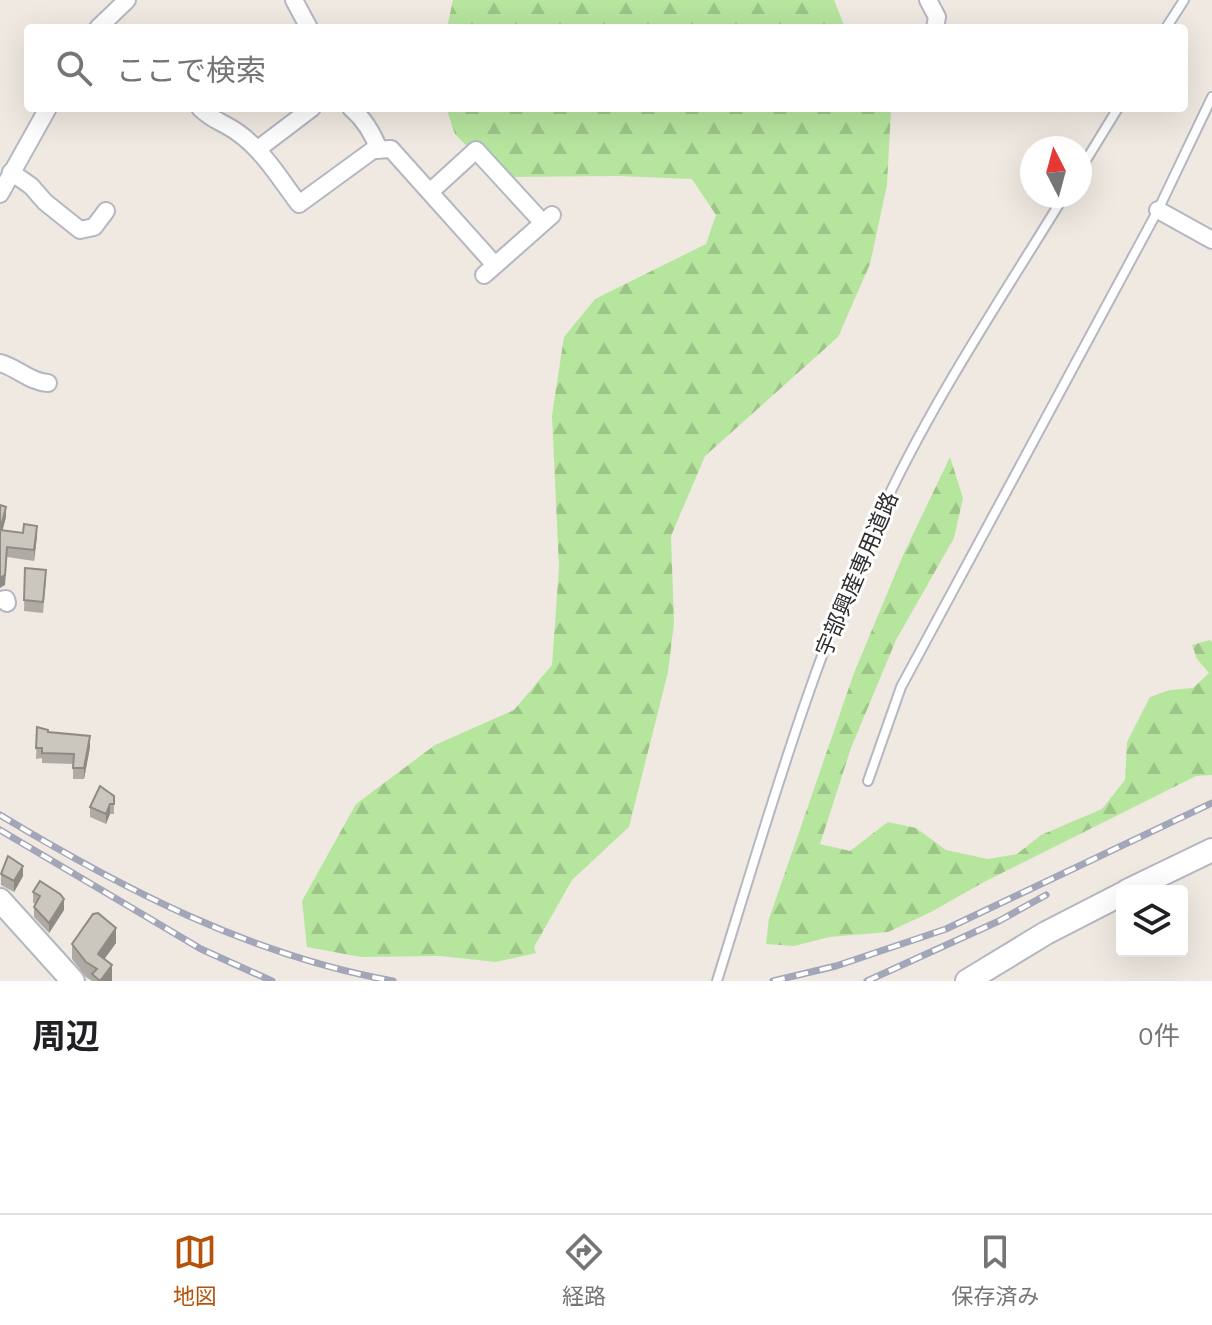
<!DOCTYPE html>
<html lang="ja">
<meta charset="utf-8">
<style>
body{margin:0;font-family:"Work Sans","Noto Sans JP",sans-serif;background:#f2f2f2;color:#202124}
.controls{position:absolute;right:24px;bottom:24px;display:grid;overflow:hidden;border-radius:8px;box-shadow:0 8px 32px #0002}
.controls button{width:72px;height:72px;display:grid;place-items:center;padding:0;border:0;border-bottom:2px solid #e0e0e0;background:#fff;color:#202124;font:40px sans-serif}
.compass{position:absolute;left:1020px;top:136px;width:72px;height:72px;border-radius:50%;background:#fff;box-shadow:0 8px 32px #0002;rotate:354deg}
.list{margin:0;padding:0;list-style:none}
h2{display:flex;justify-content:space-between;align-items:center;height:104px;margin:0;padding:0 32px;font-size:34px}
h2 small{font-size:26px;font-weight:400;color:#757577}
.icon{flex:none;width:44px;height:44px;fill:none;stroke:currentColor;stroke-width:2;stroke-linecap:round;stroke-linejoin:round}
.map{position:relative;flex:none;width:1212px;height:981px;overflow:hidden}
.search{position:absolute;background:#fff;box-shadow:0 8px 32px #0002;left:24px;right:24px;top:24px;height:88px;display:flex;align-items:center;gap:20px;box-sizing:border-box;padding:0 28px;border-radius:8px;color:#757577;font-size:30px}
.sheet{height:232px;background:#fff}
nav{display:flex;justify-content:space-around;align-items:center;box-sizing:border-box;height:112px;border-top:2px solid #e0e0e0;background:#fff;font-size:22px;color:#757577}
nav a{display:grid;justify-items:center;gap:4px}
nav .on{color:#b45309}
.map>svg:first-child{display:block}
.forest{fill:url(#forest-firs)}
.lines{fill:none;stroke-linecap:round;stroke-linejoin:round}
.lane-casing{stroke:#b4b7c1;stroke-width:12}
.street-casing{stroke:#b4b7c1;stroke-width:20}
.secondary-casing{stroke:#b4b7c1;stroke-width:26}
.lane{stroke:#fff;stroke-width:8}
.street{stroke:#fff;stroke-width:16}
.secondary{stroke:#fff;stroke-width:22}
.rail-casing{stroke:#a3a6b8;stroke-width:7}
.rail{stroke:#fff;stroke-width:4;stroke-dasharray:12;stroke-linecap:butt}
.wall{fill:#afaba4}
.shaded-wall{fill:#8e8b86}
.building{fill:#cbc7bf;stroke:#8e8b86;stroke-width:2}
.labels{text-anchor:middle;dominant-baseline:central;stroke-width:6;stroke-linejoin:round;paint-order:stroke}
.street-label{font-size:22px;fill:#2e2e2e;stroke:#fff}
</style>
<div class="map">
<svg width="1212" height="981" viewBox="0 0 1212 981">
<defs>
<pattern id="forest-firs" width="22" height="20" patternUnits="userSpaceOnUse" patternTransform="scale(2)"><rect width="22" height="20" fill="#b6e59e"/><path d="M5 1l3.5 6h-7zM16 11l3.5 6h-7z" fill="#9dc588"/></pattern>
</defs>
<rect width="100%" height="100%" fill="#efe9e1"/>
<path class="forest" d="M453,0H834L845,28H447Z
M446,108H891L887,185L870,264L838,337L705,456L671,536L674,623L668,672L629,827L572,880L534,947L536,953L496,962L440,956L361,957L307,947L302,901L356,804L435,745L514,710L552,665L559,568L552,415L564,337L595,299L706,244L716,215L692,179L618,176L496,177L455,134Z
M950,457L963,498L954,538L896,640L851,748L820,844L850,851L888,822L916,828L946,850L988,859L1017,854L1041,835L1102,809L1125,780L1127,742L1150,697L1170,690L1193,688L1209,673L1197,659L1192,645L1210,640L1212,642V775L1196,776L984,882L931,912L888,932L829,937L794,946L766,944L769,919L854,673L904,553Z"/>
<g class="lines">
<g class="lane-casing">
<path id="lane" d="M1166,28L1184,0
M1080,170L1118,108
M868,781L901,687L1158,210L1212,97
M717,981C768,817 815,650 889,495C939,391 1004,294 1064,196"/>
</g>
<g class="street-casing">
<path id="street" d="M294,0L309,28
M928,0L937,17L935,28
M98,28L127,0
M200,108C213,121 223,122 237,132C263,150 280,179 299,204L373,150L391,149L495,265
M351,108C364,119 373,134 379,150
M258,149L312,108
M11,172L31,186L45,202L80,230L94,227L106,211
M430,192L476,150L543,223
M0,194L48,108
M1158,210L1212,240
M484,275L552,215
M0,363C18,368 30,382 48,383
M0,600L6,599L7,603"/>
</g>
<g class="secondary-casing">
<path id="secondary" d="M1127,891L1212,850
M0,900L73,981
M967,981L1046,933L1122,894"/>
</g>
<use href="#lane" class="lane"/>
<use href="#street" class="street"/>
<use href="#secondary" class="secondary"/>
<g class="rail-casing">
<path id="rail" d="M0,815C123,889 250,955 393,981
M0,830L201,949L272,981
M773,981L836,966L946,929L1212,803
M867,981L999,921L1046,895"/>
</g>
<use href="#rail" class="rail"/>
</g>
<path class="wall" d="M0,505L6,517L2,531L37,536L34,561L7,557L5,585Z
M25,568L46,580L43,613L24,611Z
M37,727L48,732L90,747L84,779H73V764L42,763V758L36,759Z
M114,796V814H110L106,824L90,817V807Z
M1,874L23,876L14,892L1,885Z
M33,892L64,910L49,933L34,917V907L36,904L33,903Z
M116,943L104,959L112,980V981H92L86,977L72,959V944Z"/>
<path class="shaded-wall" d="M6,507V517L0,540V530Z
M37,526V536L34,561V550Z
M7,547L5,585L0,588V578Z
M90,736V747L84,779V768Z
M110,804V814L106,824V814Z
M23,866V876L14,892V881Z
M64,899V910L49,933V923Z
M116,928V943L98,968V954Z
M112,965V981H100Z"/>
<path class="building" d="M0,505L6,507L0,530Z
M24,524L37,526L34,550L7,547L5,575L0,578V530L23,533Z
M25,568L46,570L43,602L24,600Z
M37,727L48,730V732L90,736L84,768H73L74,754L42,753V748H36Z
M100,786L114,796V804H110L106,814L90,807Z
M8,856L23,866L14,881L1,874Z
M40,881L60,894L64,899L49,923L34,907L40,896L33,892Z
M98,913L116,928L98,954L112,965L100,981L92,974L97,969L86,962L72,944L93,914Z"/>
<g class="labels">
<g class="street-label">
<text transform="translate(857 574) rotate(-67)">宇部興産専用道路</text>
</g>
</g>
</svg>
<div class="controls">
<button><svg class="icon" aria-label="layers" viewBox="0 0 24 24"><path d="M12 4l9 5-9 5-9-5zM3 14l9 5 9-5"/></svg></button>
</div>
<svg class="compass" viewBox="-18 -18 36 36"><path d="M0-13l5 13h-10z" fill="#e53935"/><path d="M0 13l5-13h-10z" fill="#757577"/></svg>
<div class="search"><svg class="icon" aria-label="search" viewBox="0 0 24 24"><circle cx="10" cy="10" r="6"/><path d="M15 15l6 6"/></svg>ここで検索</div>
</div>
<section class="sheet">
<h2>周辺<small>0件</small></h2>
<ul class="list">
</ul>
</section>
<nav>
<a class="on"><svg class="icon" aria-label="map" viewBox="0 0 24 24"><path d="M3 6l6-2 6 2 6-2v14l-6 2-6-2-6 2zM9 4v14M15 6v14"/></svg>地図</a>
<a><svg class="icon" aria-label="directions" viewBox="0 0 24 24"><path d="M12 3l9 9-9 9-9-9zM9 14v-3h6M13 9l2 2-2 2"/></svg>経路</a>
<a><svg class="icon" aria-label="saved" viewBox="0 0 24 24"><path d="M7 4h10v16l-5-4-5 4z"/></svg>保存済み</a>
</nav>
